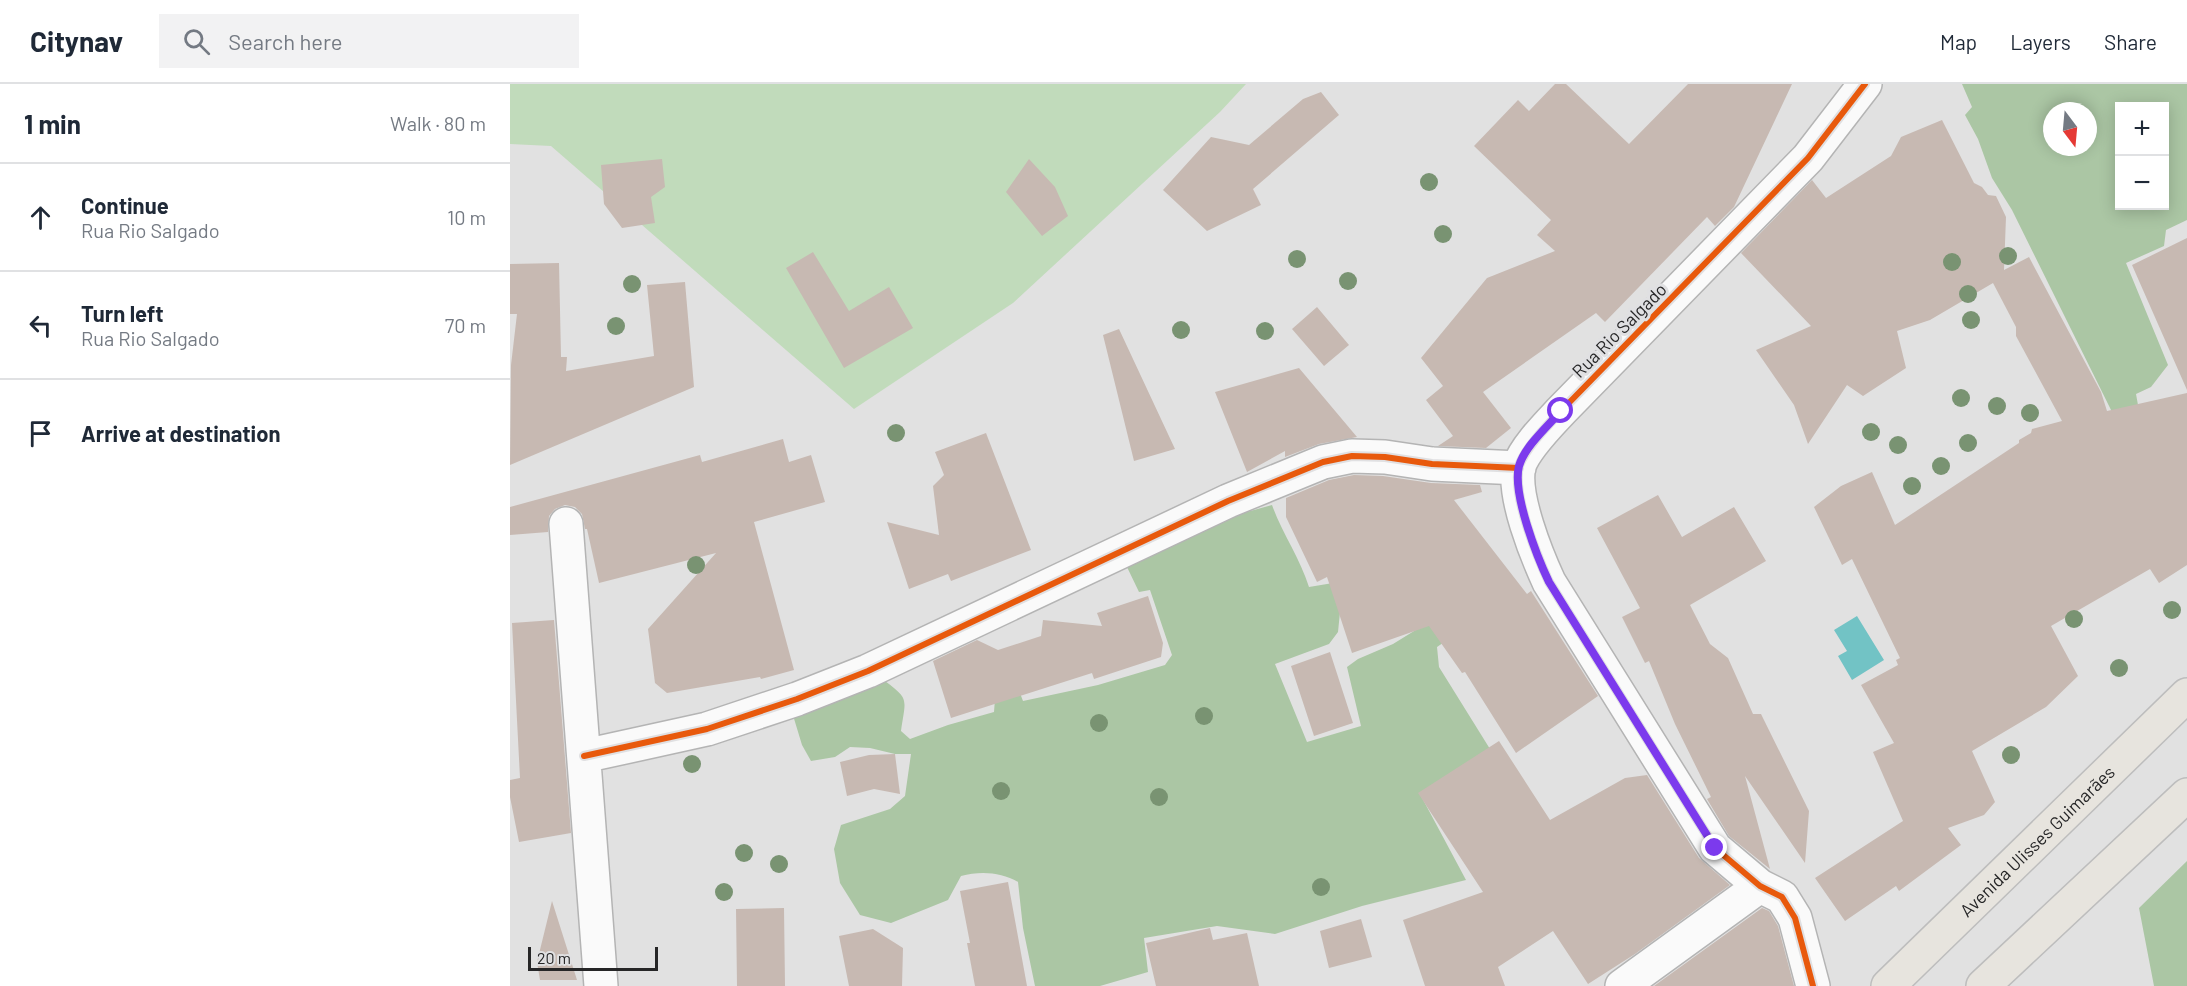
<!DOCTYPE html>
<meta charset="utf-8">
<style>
body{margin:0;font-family:Barlow,sans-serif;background:#f2f2f3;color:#1f2937}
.controls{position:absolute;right:18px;top:18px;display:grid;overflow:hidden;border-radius:0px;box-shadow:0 3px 15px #0003}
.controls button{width:54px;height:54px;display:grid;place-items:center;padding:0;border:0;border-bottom:2px solid #e0e1e3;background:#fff;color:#1f2937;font:30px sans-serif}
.compass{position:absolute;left:1533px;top:18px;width:54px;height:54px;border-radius:50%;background:#fff;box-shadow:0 3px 15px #0003;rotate:164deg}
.scale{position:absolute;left:18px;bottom:15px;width:130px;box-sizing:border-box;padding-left:6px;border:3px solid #262627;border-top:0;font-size:16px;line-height:21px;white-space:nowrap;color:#262627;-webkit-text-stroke:4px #e0e0e2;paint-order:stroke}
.stop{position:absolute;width:18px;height:18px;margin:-14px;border:4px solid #7c3aed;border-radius:50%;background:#fff}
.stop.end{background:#7c3aed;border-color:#fff;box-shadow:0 2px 6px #0008}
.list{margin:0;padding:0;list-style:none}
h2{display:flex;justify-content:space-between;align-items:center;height:78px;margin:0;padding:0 24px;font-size:26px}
h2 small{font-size:20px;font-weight:400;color:#747a83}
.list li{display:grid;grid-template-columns:39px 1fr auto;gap:18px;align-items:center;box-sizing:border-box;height:108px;padding:0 24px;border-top:2px solid #e0e1e3}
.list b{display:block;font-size:22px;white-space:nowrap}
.list p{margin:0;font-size:20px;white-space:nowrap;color:#747a83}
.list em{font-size:20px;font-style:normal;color:#747a83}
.icon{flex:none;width:33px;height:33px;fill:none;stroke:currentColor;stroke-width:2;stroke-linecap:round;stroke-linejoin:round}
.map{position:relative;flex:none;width:1677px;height:902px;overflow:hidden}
header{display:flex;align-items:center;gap:36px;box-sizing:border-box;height:84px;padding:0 30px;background:#fff;border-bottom:2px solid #e0e1e3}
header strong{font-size:28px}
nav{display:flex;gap:33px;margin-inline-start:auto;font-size:21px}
.search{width:420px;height:54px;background:#f2f2f3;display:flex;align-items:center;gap:15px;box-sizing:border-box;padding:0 21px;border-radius:0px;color:#747a83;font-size:22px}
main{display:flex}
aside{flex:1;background:#fff}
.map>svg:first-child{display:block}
.green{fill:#c1dbbb}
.forest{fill:#abc6a4;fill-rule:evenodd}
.water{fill:#72c3c5}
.building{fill:#c7b9b2}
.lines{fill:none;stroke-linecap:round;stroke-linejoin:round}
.minor-casing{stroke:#b4b4b4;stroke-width:36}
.primary-casing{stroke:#bdbdbd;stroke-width:36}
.minor{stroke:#fafafa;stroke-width:33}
.primary{stroke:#e7e4de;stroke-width:33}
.cycleway-casing{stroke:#e0e0e2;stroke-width:10}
.cycleway{stroke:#e8590c;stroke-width:6}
.tree{fill:#799372}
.route{stroke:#7c3aed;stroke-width:8}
.labels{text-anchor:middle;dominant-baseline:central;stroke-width:6;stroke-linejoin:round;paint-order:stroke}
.street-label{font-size:18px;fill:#262627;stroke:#e0e0e2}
</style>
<header>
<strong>Citynav</strong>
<div class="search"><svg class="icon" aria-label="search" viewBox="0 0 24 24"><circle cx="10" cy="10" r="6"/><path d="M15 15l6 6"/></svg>Search here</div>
<nav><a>Map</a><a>Layers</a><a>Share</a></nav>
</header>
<main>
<aside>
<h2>1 min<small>Walk · 80 m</small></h2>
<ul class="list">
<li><svg class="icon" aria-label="ahead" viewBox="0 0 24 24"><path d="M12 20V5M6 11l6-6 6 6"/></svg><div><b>Continue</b><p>Rua Rio Salgado</p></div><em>10 m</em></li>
<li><svg class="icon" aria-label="left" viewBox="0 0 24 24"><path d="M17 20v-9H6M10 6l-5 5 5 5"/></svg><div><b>Turn left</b><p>Rua Rio Salgado</p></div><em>70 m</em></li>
<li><svg class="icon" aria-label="arrive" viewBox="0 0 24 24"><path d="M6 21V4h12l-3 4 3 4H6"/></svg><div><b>Arrive at destination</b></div></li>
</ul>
</aside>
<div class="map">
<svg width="1677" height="902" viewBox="0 0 1677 902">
<rect width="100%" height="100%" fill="#e1e1e1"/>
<path class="green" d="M0,0H736L710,28L503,219L344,325L41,62L0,60Z"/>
<path class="forest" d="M1452,0H1677V136L1656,146L1654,162L1616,179L1658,281L1641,303L1626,310L1628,321L1603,330L1502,126L1482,94L1468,55L1455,31L1462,23ZM1610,22H1654V122H1610ZM1542,27H1578V63H1542Z
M762,421C772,449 790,474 799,503L823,499L830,528L828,548L819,560L765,580L797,658L851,642L837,583L848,575L883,560L930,531L997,515L927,563L929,583L980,665L910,710L956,796L852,822L765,850L707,842L634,854L638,888L590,902H525L513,844L508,798C491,788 470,787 451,792L438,816L381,839L350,831L330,799L324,765L331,741L380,725L395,712L401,670H385L360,664L340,663L325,673L301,677L292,661L282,628L371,594C400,616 396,612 391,647L400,655L438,641L484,628L485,615L505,596L513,617L588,601L655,581L662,571L640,506L629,508L617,483L715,434Z
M1677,777V902H1644L1629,824Z"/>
<path class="water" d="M1347,532L1374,576L1342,596L1328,572L1337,567L1324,546Z"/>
<path class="building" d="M1045,0H1056L1119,60L1178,0H1282L1224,123L1205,142L1197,133L1095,238L1086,229L973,308L1001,344L976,364L928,362L943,352L916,316L933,302L911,274L977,194L1045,167L1027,151L1041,136L964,62L1008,16L1019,27Z
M811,8L829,31L743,105L751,121L697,147L653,106L701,53L739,61L793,15Z
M1432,36L1464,99L1472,103L1478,111L1486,112L1496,133L1494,186L1519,173L1591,308L1597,327L1677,309V481L1649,499L1640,485L1541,542L1568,592L1536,623L1462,667L1485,718L1474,731L1438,744L1451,761L1389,807L1386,802L1335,837L1305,794L1393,737L1363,668L1384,659L1351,601L1388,581L1386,576L1390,574L1342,475L1332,481L1304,423L1331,402L1362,388L1385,441L1509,359V356L1521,349L1522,345L1552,337L1506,252V243L1483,199L1420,236L1387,247L1396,284L1353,312L1337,301L1298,360L1284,321L1246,266L1301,242L1231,169L1302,96L1316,114L1381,72L1391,53Z
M152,75L155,103L141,113L145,139L112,144L94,120L91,81Z
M519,75L545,103L558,132L532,152L496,108Z
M1677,154V306L1622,181Z
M303,168L339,227L379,203L403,244L334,284L276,184Z
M49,179L51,273H57L56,287L144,272L137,201L175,198L184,303L0,381L1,281L7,230H0V180Z
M807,223L839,261L814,282L782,245Z
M609,245L665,365L624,377L593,251Z
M789,284L847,353L809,360L775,373V367L737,388L705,308Z
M476,349L521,466L441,497L438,490L399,505L377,438L429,451L423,402L434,391L425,368Z
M273,355L279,378L301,371L315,418L244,438L284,586L251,595L250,593L157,609L145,599L138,545L206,469L89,499L77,445H75L72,430L65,423L55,421L45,425L39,432L38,448L0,451V423L190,371L192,378Z
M844,391L873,392L921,399L970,401L972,408L944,416L1017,510L1021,507L1088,612L1006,669L955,588L952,589L919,542L842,569L817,493L807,498L776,433V414L819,396Z
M1148,411L1172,453L1224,423L1256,477L1180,521L1200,560L1218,574L1243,630H1251L1299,727L1295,779L1235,692L1260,785L1219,752L1197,715L1201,713L1165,640L1139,577L1135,579L1112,533L1130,524L1087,444Z
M638,512L653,559L651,573L584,595L582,589L441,634L423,577L467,556L488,566L531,552L533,536L592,542L587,529Z
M44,536L61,749L9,758L0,713V696L10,694L2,539Z
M820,568L843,639L804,652L781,582Z
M989,657L1040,736L1115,694L1137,691L1189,774L1220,801L1125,870L1078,900L1043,847L988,883L995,902H915L893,836L973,808L908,709Z
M385,670L390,710L364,705L337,712L330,678L359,671Z
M498,798L517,902H465L457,859H460L450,807Z
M42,817L67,896H30L27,878Z
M274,824L275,902H227L226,825Z
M1252,824L1259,827L1268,842L1284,902H1144Z
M851,835L862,873L819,884L810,847Z
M700,844L703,856L737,849L749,902H646L636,859Z
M363,845L393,864L392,902H339L329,852Z"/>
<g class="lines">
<g class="minor-casing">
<path id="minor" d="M56,440L91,902
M74,672L197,645L287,615L358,587L718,417L813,378L842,372L875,373L922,380L1009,384
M1112,902L1250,802
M1303,902L1285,834L1272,813L1250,802L1205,764L1039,498C1027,472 1002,411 1009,382C1015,364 1038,341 1051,327L1298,74L1355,0"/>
</g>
<g class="primary-casing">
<g id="primary">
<path id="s1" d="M1378,902L1677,611"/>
<path d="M1473,902L1677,711"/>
</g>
</g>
<use href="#minor" class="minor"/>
<use href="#primary" class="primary"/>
<g class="cycleway-casing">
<path id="cycleway" d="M74,672L197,645L287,615L358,587L718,417L813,378L842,372L875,373L922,380L1009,384
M1303,902L1285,834L1272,813L1250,802L1205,764L1039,498C1027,472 1002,411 1009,382C1015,364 1038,341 1051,327L1298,74L1355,0"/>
</g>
<use href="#cycleway" class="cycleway"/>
</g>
<g class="tree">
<circle cx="919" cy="98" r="9"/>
<circle cx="933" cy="150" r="9"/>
<circle cx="1498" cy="172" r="9"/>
<circle cx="787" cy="175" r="9"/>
<circle cx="1442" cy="178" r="9"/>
<circle cx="838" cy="197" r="9"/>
<circle cx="122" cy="200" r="9"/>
<circle cx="1458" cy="210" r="9"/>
<circle cx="1461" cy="236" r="9"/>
<circle cx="106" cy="242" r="9"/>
<circle cx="671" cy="246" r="9"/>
<circle cx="755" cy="247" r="9"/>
<circle cx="1451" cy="314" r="9"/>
<circle cx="1487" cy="322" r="9"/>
<circle cx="1520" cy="329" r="9"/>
<circle cx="1361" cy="348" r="9"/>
<circle cx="386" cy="349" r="9"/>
<circle cx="1458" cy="359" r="9"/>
<circle cx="1388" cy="361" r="9"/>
<circle cx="1431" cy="382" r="9"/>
<circle cx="1402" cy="402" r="9"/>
<circle cx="186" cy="481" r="9"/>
<circle cx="1662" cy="526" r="9"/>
<circle cx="1564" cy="535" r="9"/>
<circle cx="1609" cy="584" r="9"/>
<circle cx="694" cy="632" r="9"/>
<circle cx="589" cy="639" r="9"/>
<circle cx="1501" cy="671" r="9"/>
<circle cx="182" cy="680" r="9"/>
<circle cx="491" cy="707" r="9"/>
<circle cx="649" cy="713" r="9"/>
<circle cx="234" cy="769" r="9"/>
<circle cx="269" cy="780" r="9"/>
<circle cx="811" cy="803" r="9"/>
<circle cx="214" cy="808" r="9"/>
</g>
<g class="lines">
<path class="route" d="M1051,327C1037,343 1015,362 1009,382C1002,409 1027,473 1039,498L1205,764"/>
</g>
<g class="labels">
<g class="street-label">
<text transform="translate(1109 246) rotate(-45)">Rua Rio Salgado</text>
<text stroke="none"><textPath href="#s1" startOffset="208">Avenida Ulisses Guimarães</textPath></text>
</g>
</g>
</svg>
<div class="controls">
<button>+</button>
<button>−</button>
</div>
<svg class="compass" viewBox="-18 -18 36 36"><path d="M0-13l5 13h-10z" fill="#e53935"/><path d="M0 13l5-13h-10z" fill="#747a83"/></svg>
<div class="scale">20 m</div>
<div class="stop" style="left:1051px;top:327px"></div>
<div class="stop end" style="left:1205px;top:764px"></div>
</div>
</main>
